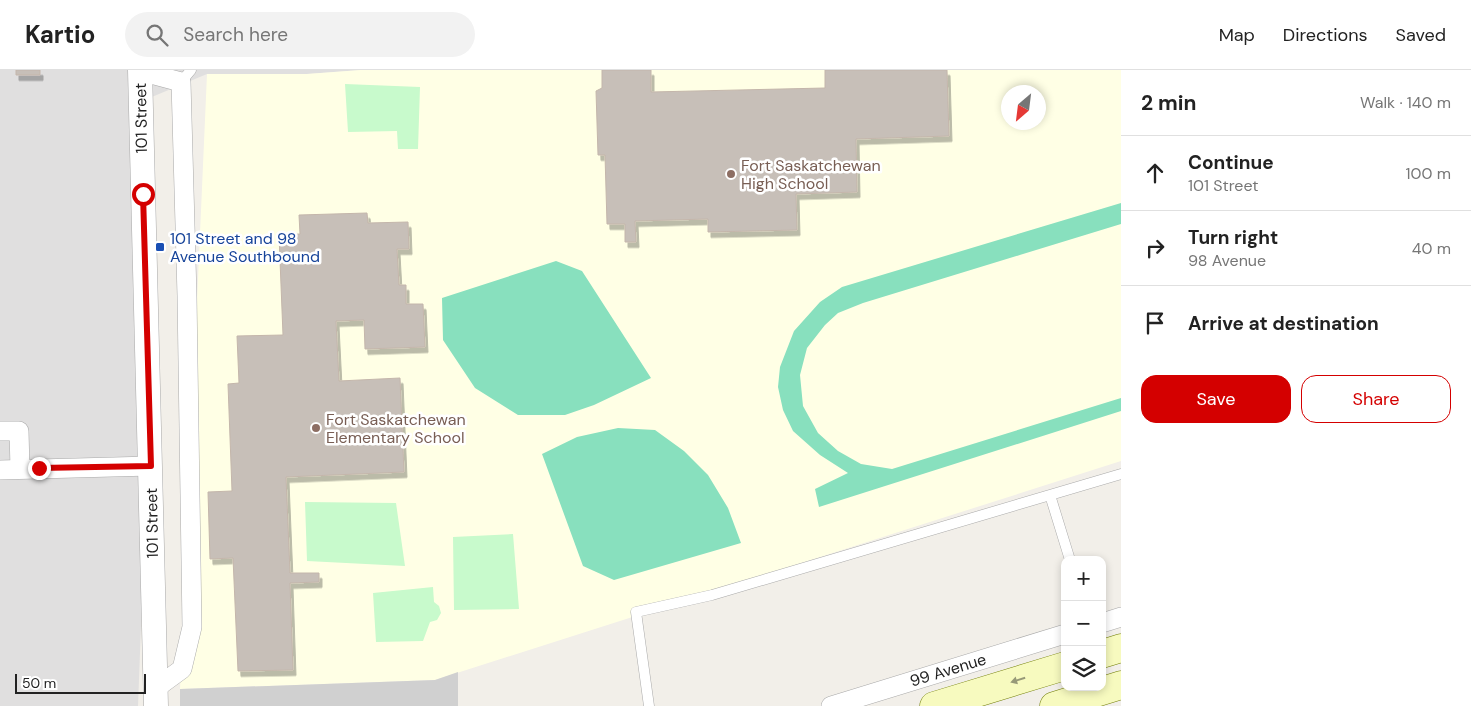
<!DOCTYPE html>
<meta charset="utf-8">
<style>
body{margin:0;font-family:"DM Sans",sans-serif;background:#f2f2f2;color:#222}
.controls{position:absolute;right:15px;bottom:15px;display:grid;overflow:hidden;border-radius:10px;box-shadow:0 2px 8px #0003}
.controls button{width:45px;height:45px;display:grid;place-items:center;padding:0;border:0;border-bottom:1px solid #e0e0e0;background:#fff;color:#222;font:25px sans-serif}
.compass{position:absolute;left:1001px;top:15px;width:45px;height:45px;border-radius:50%;background:#fff;box-shadow:0 2px 8px #0003;rotate:208deg}
.scale{position:absolute;left:15px;bottom:12px;width:131px;box-sizing:border-box;padding-left:5px;border:2px solid #222;border-top:0;font-size:14px;line-height:18px;white-space:nowrap;color:#222;-webkit-text-stroke:4px #fff;paint-order:stroke}
.stop{position:absolute;width:15px;height:15px;margin:-11px;border:4px solid #d40000;border-radius:50%;background:#fff}
.stop.end{background:#d40000;border-color:#fff;box-shadow:0 1px 5px #0008}
.list{margin:0;padding:0;list-style:none}
h2{display:flex;justify-content:space-between;align-items:center;height:65px;margin:0;padding:0 20px;font-size:21px}
h2 small{font-size:16px;font-weight:400;color:#767676}
.list li{display:grid;grid-template-columns:32px 1fr auto;gap:15px;align-items:center;box-sizing:border-box;height:75px;padding:0 20px;border-top:1px solid #e0e0e0}
.list b{display:block;font-size:19px;white-space:nowrap}
.list p{margin:0;font-size:16px;white-space:nowrap;color:#767676}
.list em{font-size:16px;font-style:normal;color:#767676}
.actions{display:flex;gap:10px;padding:15px 20px}
.actions a{flex:1;padding:11px 0;border:1px solid #d40000;border-radius:15px;text-align:center;font-size:18px;color:#d40000}
.actions .main{background:#d40000;color:#fff}
.icon{flex:none;width:28px;height:28px;fill:none;stroke:currentColor;stroke-width:2;stroke-linecap:round;stroke-linejoin:round}
.map{position:relative;flex:none;width:1121px;height:636px;overflow:hidden}
header{display:flex;align-items:center;gap:30px;box-sizing:border-box;height:70px;padding:0 25px;background:#fff;border-bottom:1px solid #e0e0e0}
header strong{font-size:24px}
nav{display:flex;gap:28px;margin-inline-start:auto;font-size:18px}
.search{width:350px;height:45px;background:#f2f2f2;display:flex;align-items:center;gap:12px;box-sizing:border-box;padding:0 18px;border-radius:28px;color:#767676;font-size:19px}
main{display:flex}
aside{flex:1;background:#fff}
.map>svg:first-child{display:block}
.residential{fill:#e0dfdf}
.education{fill:#ffffe5;fill-rule:evenodd}
.religious{fill:#d0d0d0}
.park{fill:#c8facc}
.pitch{fill:#88e0be}
.building{fill:#c7bfb8;stroke:#c4b6ab;filter:url(#shadow)}
.lines{fill:none;stroke-linecap:round;stroke-linejoin:round}
.service-casing{stroke:#a9a9a9;stroke-width:11}
.minor-casing{stroke:#a9a9a9;stroke-width:20}
.tertiary-casing{stroke:#a9a9a9;stroke-width:25}
.secondary-casing{stroke:#707d05;stroke-width:29}
.service{stroke:#fff;stroke-width:10}
.minor{stroke:#fff;stroke-width:19}
.tertiary{stroke:#fff;stroke-width:24}
.secondary{stroke:#f7fabf;stroke-width:28}
.oneway{fill:#979978}
.route{stroke:#d40000;stroke-width:6}
.education-dot{fill:#8d6e63;stroke:#fff;stroke-width:2}
.transit-dot{fill:#1a4fb4;stroke:#fff;stroke-width:2}
.labels{text-anchor:middle;dominant-baseline:central;stroke-width:5;stroke-linejoin:round;paint-order:stroke}
.street-label{font-size:16px;fill:#222;stroke:#fff}
.education-label{font-size:16px;fill:#785e54;stroke:#fff;text-anchor:start}
.transit-label{font-size:16px;fill:#164399;stroke:#fff;text-anchor:start}
</style>
<header>
<strong>Kartio</strong>
<div class="search"><svg class="icon" aria-label="search" viewBox="0 0 24 24"><circle cx="10" cy="10" r="6"/><path d="M15 15l6 6"/></svg>Search here</div>
<nav><a>Map</a><a>Directions</a><a>Saved</a></nav>
</header>
<main>
<div class="map">
<svg width="1121" height="636" viewBox="0 0 1121 636">
<defs>
<filter id="shadow"><feDropShadow dx="3" dy="5.5" stdDeviation="0" flood-color="#0004"/></filter>
</defs>
<rect width="100%" height="100%" fill="#f2efe9"/>
<path class="residential" d="M0,0H361L307,4H207L147,29L148,371L138,636H0Z"/>
<path class="education" d="M361,0H1121V391L435,610L180,619L207,4H307ZM1008,22H1038V52H1008Z"/>
<path class="religious" d="M458,602V636H180V619L435,610Z"/>
<path class="park" d="M345,14L420,17L418,79H398L397,61L348,62Z
M305,432L396,433L405,496L307,491Z
M513,464L519,539L454,540L453,467Z
M433,517L434,532L439,536L441,543L437,550L430,552L423,571L376,572L373,523Z"/>
<path class="pitch" d="M1121,133V154L863,233L838,243L825,255L807,278L800,305L803,336L818,363L838,381L861,394L892,399L1121,328V341L819,437L815,419L848,403L820,385L793,361L783,340L778,317L780,297L794,261L820,232L842,217Z
M556,191L582,201L651,308L594,335L565,345H518L475,318L443,270L442,228Z
M618,358L655,360L684,381L708,405L728,438L741,473L614,510L583,496L542,384L577,367Z"/>
<path class="building" d="M16,0H40V5H16Z
M602,0H651V22L825,18V0H947L949,66L856,69L857,122L796,124L797,160L708,162V149L635,151L636,172H625V154H607L605,85H598L596,21L602,18Z
M367,143L368,153L408,152L409,179H397L399,215H406V234H423L425,277L365,279L364,250L336,251L339,311L400,308L404,402L286,407L290,503H319V512L290,513L293,600L238,601L233,488L210,489L208,422L232,421L228,314L239,313L237,266L283,265L279,165L300,164L299,145Z"/>
<g class="lines">
<g class="service-casing">
<path id="service" d="M181,12L191,0
M1050,425L1070,490
M649,636L636,542L712,525L1121,404"/>
</g>
<g class="minor-casing">
<path id="minor" d="M140,1L181,12L187,226L192,557L182,599L156,618
M0,361H19L20,399
M0,400L151,396
M1102,553L1121,547
M831,636L1065,564"/>
</g>
<g class="tertiary-casing">
<path id="tertiary" d="M140,0L156,636"/>
</g>
<g class="secondary-casing">
<path id="secondary" d="M1102,584L1121,578
M934,636L1065,596
M1054,636L1121,615"/>
</g>
<use href="#service" class="service"/>
<use href="#minor" class="minor"/>
<use href="#tertiary" class="tertiary"/>
<use href="#secondary" class="secondary"/>
</g>
<defs><path id="oneway-solid" d="M-6-.8H1V-3.2L6.5 0L1 3.2V.8H-6Z" transform="scale(1.25)"/></defs>
<use class="oneway" href="#oneway-solid" transform="translate(1018 610) rotate(163)"/>
<g class="lines">
<path class="route" d="M39,398L151,396L143,124"/>
</g>
<g class="education-dot">
<circle cx="731" cy="104" r="5"/>
<circle cx="316" cy="358" r="5"/>
</g>
<rect class="transit-dot" x="155" y="172" width="10" height="10" rx="2.5"/>
<g class="labels">
<g class="street-label">
<text transform="translate(141 48) rotate(-91)">101 Street</text>
<text transform="translate(152 453) rotate(-91)">101 Street</text>
<text transform="translate(948 600) rotate(-17)">99 Avenue</text>
</g>
<g class="education-label">
<text x="741" y="95">Fort Saskatchewan<tspan x="741" dy="18">High School</tspan></text>
<text x="326" y="349">Fort Saskatchewan<tspan x="326" dy="18">Elementary School</tspan></text>
</g>
<g class="transit-label">
<text x="170" y="168">101 Street and 98<tspan x="170" dy="18">Avenue Southbound</tspan></text>
</g>
</g>
</svg>
<div class="controls">
<button>+</button>
<button>−</button>
<button><svg class="icon" aria-label="layers" viewBox="0 0 24 24"><path d="M12 4l9 5-9 5-9-5zM3 14l9 5 9-5"/></svg></button>
</div>
<svg class="compass" viewBox="-18 -18 36 36"><path d="M0-13l5 13h-10z" fill="#e53935"/><path d="M0 13l5-13h-10z" fill="#767676"/></svg>
<div class="scale">50 m</div>
<div class="stop" style="left:143px;top:124px"></div>
<div class="stop end" style="left:39px;top:398px"></div>
</div>
<aside>
<h2>2 min<small>Walk · 140 m</small></h2>
<ul class="list">
<li><svg class="icon" aria-label="ahead" viewBox="0 0 24 24"><path d="M12 20V5M6 11l6-6 6 6"/></svg><div><b>Continue</b><p>101 Street</p></div><em>100 m</em></li>
<li><svg class="icon" aria-label="right" viewBox="0 0 24 24"><path d="M7 20v-9h11M14 6l5 5-5 5"/></svg><div><b>Turn right</b><p>98 Avenue</p></div><em>40 m</em></li>
<li><svg class="icon" aria-label="arrive" viewBox="0 0 24 24"><path d="M6 21V4h12l-3 4 3 4H6"/></svg><div><b>Arrive at destination</b></div></li>
</ul>
<div class="actions"><a class="main">Save</a><a>Share</a></div>
</aside>
</main>
